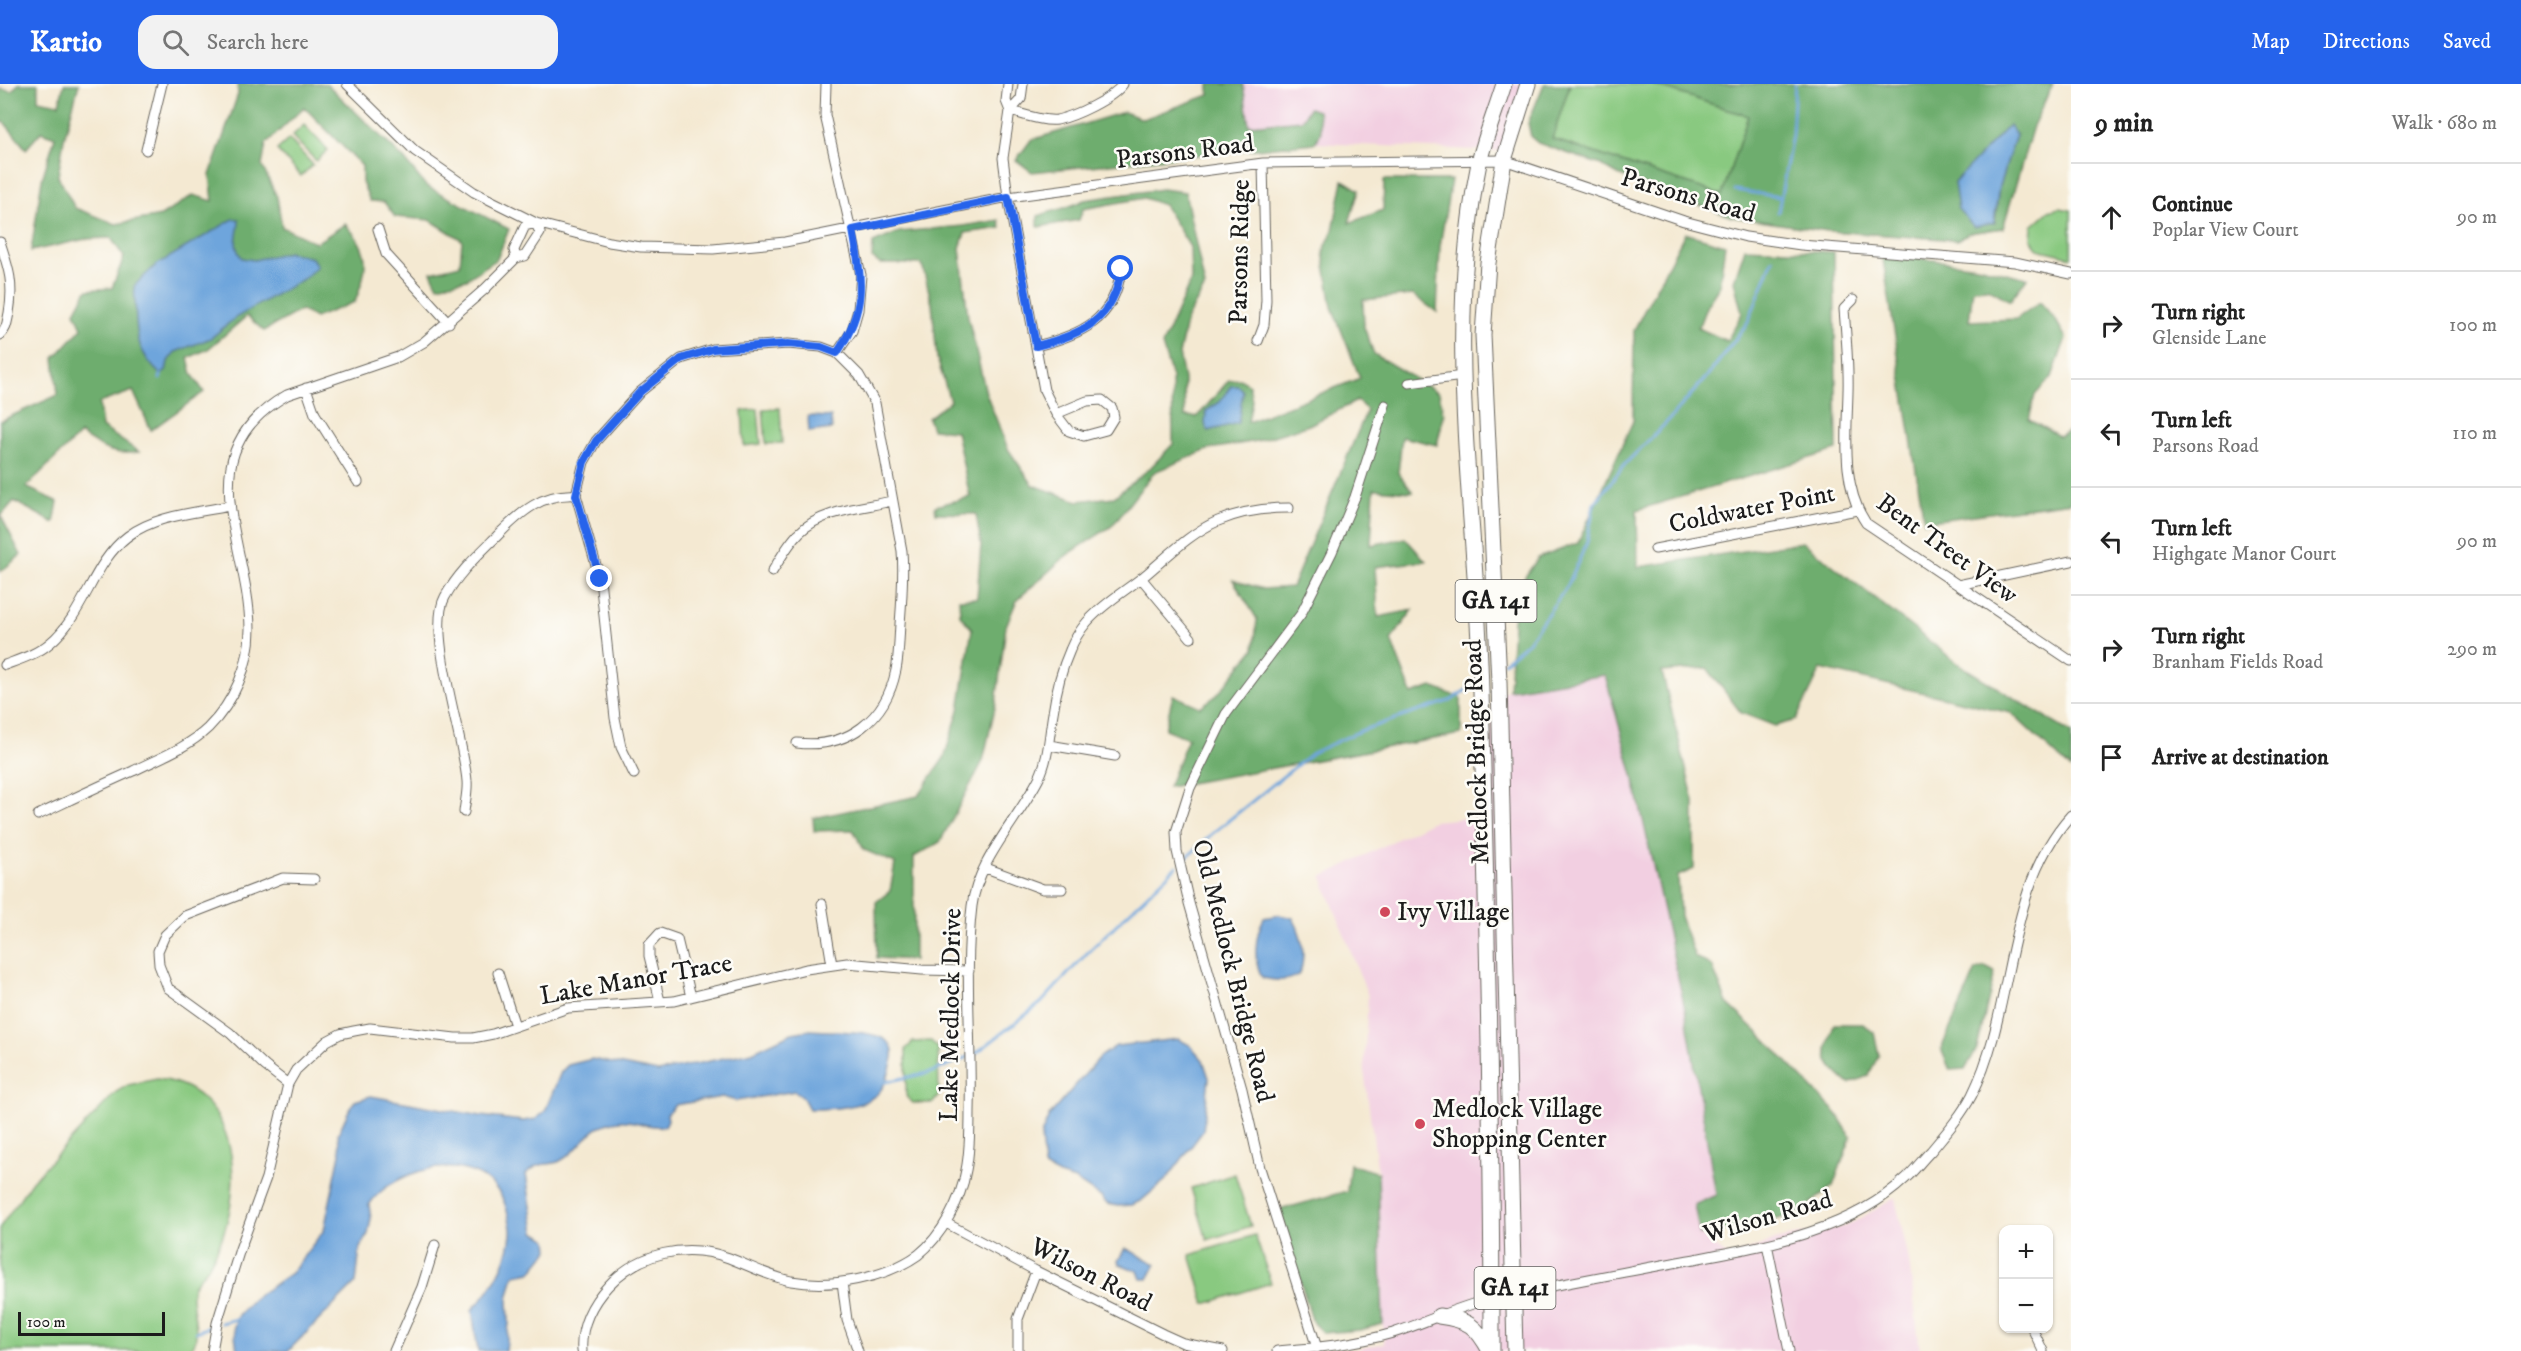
<!DOCTYPE html>
<meta charset="utf-8">
<style>
body{margin:0;font-family:"IM FELL DW Pica",serif;background:#f2f2f2;color:#222}
.controls{position:absolute;right:18px;bottom:18px;display:grid;overflow:hidden;border-radius:12px;box-shadow:0 2px 4px #0004}
.controls button{width:54px;height:54px;display:grid;place-items:center;padding:0;border:0;border-bottom:2px solid #e0e0e0;background:#fff;color:#222;font:30px sans-serif}
.scale{position:absolute;left:18px;bottom:15px;width:147px;box-sizing:border-box;padding-left:6px;border:3px solid #1c1c1c;border-top:0;font-size:16px;line-height:21px;white-space:nowrap;color:#1c1c1c;-webkit-text-stroke:4px #fdfcf7;paint-order:stroke}
.stop{position:absolute;width:18px;height:18px;margin:-14px;border:4px solid #2563eb;border-radius:50%;background:#fff}
.stop.end{background:#2563eb;border-color:#fff;box-shadow:0 2px 6px #0008}
.list{margin:0;padding:0;list-style:none}
h2{display:flex;justify-content:space-between;align-items:center;height:78px;margin:0;padding:0 24px;font-size:26px}
h2 small{font-size:20px;font-weight:400;color:#767676}
.list li{display:grid;grid-template-columns:39px 1fr auto;gap:18px;align-items:center;box-sizing:border-box;height:108px;padding:0 24px;border-top:2px solid #e0e0e0}
.list b{display:block;font-size:22px;white-space:nowrap}
.list p{margin:0;font-size:20px;white-space:nowrap;color:#767676}
.list em{font-size:20px;font-style:normal;color:#767676}
.icon{flex:none;width:33px;height:33px;fill:none;stroke:currentColor;stroke-width:2;stroke-linecap:round;stroke-linejoin:round}
.map{position:relative;flex:none;width:2071px;height:1267px;overflow:hidden}
header{display:flex;align-items:center;gap:36px;box-sizing:border-box;height:84px;padding:0 30px;background:#2563eb;color:#fff}
header strong{font-size:28px}
nav{display:flex;gap:33px;margin-inline-start:auto;font-size:21px}
.search{width:420px;height:54px;background:#f2f2f2;display:flex;align-items:center;gap:15px;box-sizing:border-box;padding:0 21px;border-radius:18px;color:#767676;font-size:22px}
main{display:flex}
aside{flex:1;background:#fff}
.map>svg:first-child{display:block}
.built{fill:#f2cfe1}
.green{fill:#89c980;stroke:#52724e;stroke-width:1.5}
.forest{fill:#6ead6e;stroke:#456445;stroke-width:1.5;fill-rule:evenodd}
.water{fill:#6ea5dc;stroke:#45607c;stroke-width:1.5}
.lines{fill:none;stroke-linecap:round;stroke-linejoin:round}
.stream{stroke:#6ea5dc;stroke-width:3}
.minor-casing{stroke:#68645c;stroke-width:11}
.trunk-casing{stroke:#68645c;stroke-width:17}
.minor{stroke:#fff;stroke-width:9}
.trunk{stroke:#fff;stroke-width:15}
.route{stroke:#2563eb;stroke-width:8}
.poi-dot{fill:#d1495b;stroke:#fdfcf7;stroke-width:2}
.labels{text-anchor:middle;dominant-baseline:central;stroke-width:5;stroke-linejoin:round;paint-order:stroke}
.shield{fill:#fdfcf7;stroke:#605f5e;stroke-width:1.5}
.shield-label{font-size:24px;font-weight:bold;fill:#1c1c1c}
.street-label{font-size:26px;fill:#1c1c1c;stroke:#fdfcf7}
.poi-label{font-size:26px;fill:#1c1c1c;stroke:#fdfcf7;text-anchor:start}
</style>
<header>
<strong>Kartio</strong>
<div class="search"><svg class="icon" aria-label="search" viewBox="0 0 24 24"><circle cx="10" cy="10" r="6"/><path d="M15 15l6 6"/></svg>Search here</div>
<nav><a>Map</a><a>Directions</a><a>Saved</a></nav>
</header>
<main>
<div class="map">
<svg width="2071" height="1267" viewBox="0 0 2071 1267">
<rect width="100%" height="100%" fill="#fdfcf7"/>
<filter id="ink" filterUnits="userSpaceOnUse"><feTurbulence type="fractalNoise" baseFrequency=".0167" numOctaves="2"/><feDisplacementMap in="SourceGraphic" scale="12" xChannelSelector="R" yChannelSelector="G"/><feConvolveMatrix kernelMatrix="1 2 1 2 8 2 1 2 1" color-interpolation-filters="sRGB"/></filter>
<filter id="wash" filterUnits="userSpaceOnUse"><feTurbulence type="fractalNoise" baseFrequency=".008" numOctaves="4" result="noise"/><feDisplacementMap in="SourceGraphic" scale="24" xChannelSelector="R" yChannelSelector="G"/><feGaussianBlur stdDeviation="1.35" result="paint"/><feColorMatrix in="noise" values="0 0 0 0 0 0 0 0 0 0 0 0 0 0 0 0 0 1.4 0 .05"/><feComposite in="paint" operator="in"/></filter>
<g filter="url(#wash)">
<rect width="100%" height="100%" fill="#f4e9d2"/>
<path class="built" d="M1243,0H1529L1500,67L1315,59L1321,48L1318,27L1310,24L1302,36L1248,41Z
M1605,591L1633,691L1685,925L1716,1111L1700,1151L1729,1173L1778,1155L1847,1142L1895,1114L1909,1176L1920,1267H1350L1384,1259L1378,1089L1364,986L1368,912L1322,793L1433,737L1489,732L1493,609Z"/>
<path class="green" d="M1570,0H1651L1748,32L1722,111L1552,55Z
M304,41L328,66L316,77L292,52Z
M289,55L313,81L301,92L277,66Z
M2059,124L2071,126V173L2038,165L2031,155L2032,142L2049,127Z
M780,324L782,359L766,360L763,325Z
M758,325L761,360L744,362L742,327Z
M931,957L938,964L939,1011L933,1019H913L906,1012V965L913,958Z
M157,995C231,1002 244,1085 225,1145C221,1158 215,1171 208,1183C204,1189 198,1195 194,1201C186,1217 206,1253 189,1267H0V1143L32,1097L116,1008L128,1001Z
M1235,1090L1251,1142L1207,1156L1191,1104Z
M1255,1151L1271,1199L1205,1220L1190,1171Z"/>
<path class="forest" d="M18,0H38V16L59,20L64,0H79L64,55L58,92L75,124L116,140L161,132L193,111L213,117L210,91L238,10L237,0H327L404,75L426,102L509,145L497,175L467,195L438,202L431,188L460,181L462,156L430,136L395,133L384,118L370,117L362,98V82L304,23L266,60L262,82L277,113L282,143L316,159L345,140C372,167 368,184 355,218L315,234L301,226L264,247L247,232L208,265L188,274L192,290L204,308L151,346L133,307L99,319L102,343L139,368C110,372 102,364 80,350L26,403L58,418L54,439L14,417L1,432L21,471L0,488V337L58,311L54,274L82,244L75,228L87,206L112,204L124,173L111,154L86,155L31,167L42,95L55,53L41,48L26,65L4,38H0V5L12,7Z
M1209,0H1243L1249,41L1302,36L1309,24L1318,27L1321,48L1315,59L1032,88L1016,76L1031,56L1124,28L1143,35L1209,11Z
M1544,0H1570L1552,55L1722,111L1748,32L1651,0H2053L2033,42L2003,144L1969,149L1957,156L1828,147L1732,133L1618,91L1601,81L1538,59L1531,53L1528,39ZM2016,51L1999,102L1995,139L1954,99Z
M1343,96L1359,106L1349,139L1383,126L1384,96H1451L1440,162L1437,228L1413,211L1363,216L1364,243L1374,270L1439,309L1444,330L1437,361L1402,353L1398,389L1413,408L1374,405L1371,461L1405,454L1426,477L1375,483L1378,533L1413,526L1391,556L1412,610L1432,603L1461,614V650L1168,703L1188,654L1165,645L1173,611L1200,623L1217,611L1254,565L1257,535L1233,496L1263,505L1292,503L1367,326L1357,317L1309,341L1257,357L1210,365L1154,388L1112,442L1067,471L1017,516L1006,542L996,619L983,677L940,758L914,773V876L877,874L876,818L890,807L895,779L864,766L853,746L814,747L813,734L918,712L944,674L959,626L972,545L960,531L959,515L977,514L981,460L976,430L936,429L935,422L970,413L956,347L932,345L928,334L950,317L937,274L932,220L922,180H880L872,174L873,159L899,148L963,142L999,136L1001,144L965,149L960,164L968,233L986,309L1008,365L1033,401L1078,417L1114,413L1150,384L1173,360L1172,294L1162,261L1191,196L1190,163L1164,121L1144,114L1083,125L1079,136L1038,143V132C1054,126 1070,124 1084,116L1162,105L1185,108L1205,203L1187,234L1179,270L1184,295L1185,332L1197,333L1229,296L1240,295L1249,301L1252,316L1248,338L1360,294L1332,223L1323,168L1333,146Z
M1685,149L1725,161L1719,203L1707,221L1698,244L1727,257L1742,229L1734,197L1745,164L1834,168L1837,366L1637,426L1638,483L1803,458L1960,581L2071,649V685L2011,629L1821,585L1796,636L1775,642L1741,629L1707,584L1662,588L1694,717V785L1678,792L1680,832L1695,873L1712,882L1727,919L1757,947L1837,1030L1851,1053L1833,1102L1796,1131L1700,1151L1694,1121L1716,1111L1685,925L1633,691L1605,591L1509,606L1515,507L1538,474L1578,459L1633,337L1634,246Z
M1882,169L1977,182L2027,194L2010,217L1988,204L1973,205L1969,237L2016,235L2040,218L2055,235L2066,254L2052,293L2035,311L2029,336L2059,352L2071,346V418L1924,438Z
M1985,883L1995,888L1977,965L1965,985L1950,986L1941,965L1976,886Z
M1834,940H1863L1874,949L1879,971L1868,992L1849,1000C1822,976 1823,974 1834,940Z
M1350,1080L1378,1089L1383,1240L1360,1246L1323,1249L1313,1239L1279,1126L1347,1107Z"/>
<path class="water" d="M2009,41L2016,51L1999,102L1994,139L1974,143L1958,125L1954,99Z
M233,135H239C239,151 231,160 242,174L254,176L289,168L312,174L317,182L305,194L235,234L211,254L175,268L168,277L166,287L161,291C130,262 138,241 134,202L156,181Z
M1231,302H1238L1243,307L1238,339L1208,347L1205,340L1206,327L1220,318Z
M808,332L831,333L832,345L809,348Z
M1279,831L1293,834C1303,852 1306,870 1300,890C1288,898 1277,897 1263,894C1252,878 1255,851 1264,834Z
M810,946C831,948 871,945 887,957C894,962 894,971 892,978C889,989 885,1004 876,1011C860,1025 828,1025 809,1025L803,1014L795,1007L736,1017L722,1013L675,1021L667,1030L668,1036L665,1042C650,1045 635,1035 619,1037C587,1040 584,1065 560,1077C553,1081 544,1079 537,1082C533,1084 529,1088 526,1090L535,1148L548,1156L549,1166L531,1188L514,1191L508,1215L509,1239L506,1267H478L472,1226C492,1205 508,1181 511,1150C512,1141 508,1132 506,1123C492,1081 444,1077 409,1091C393,1098 379,1106 369,1121L371,1135L368,1150L360,1164L356,1199L288,1267H237L234,1242L238,1231L253,1215L291,1189L324,1146L340,1070L338,1050L351,1022L355,1017L371,1012L481,1032L523,1037L536,1035L545,1027L561,988L568,981L592,975L658,988L752,968L792,949Z
M1178,955L1190,961L1203,976L1209,994L1203,1047L1167,1095L1142,1116L1132,1121L1118,1122L1107,1120L1101,1113L1075,1096L1059,1091L1044,1083L1041,1051L1049,1032L1100,973L1116,962Z
M1125,1164L1156,1180L1148,1195H1141L1138,1187L1119,1180L1118,1177Z"/>
<g class="lines">
<path class="stream" d="M1735,106L1780,113
M1778,128L1792,51L1795,0
M160,295L161,291
M1504,578L1527,559L1568,501L1587,458L1594,420L1625,380L1667,338L1710,289L1748,238L1773,175
M1182,778L1213,749L1312,669L1360,647L1452,616L1475,600
M885,998L932,988L975,970L1041,919L1089,867L1177,782
M221,1239L236,1235
M196,1248L214,1241"/>
</g>
</g>
<g filter="url(#ink)">
<g class="lines">
<g class="minor-casing">
<path id="minor" d="M347,0L415,67L474,108L536,139L609,158L641,163L713,165L785,158L1008,113L1263,79L1504,76L1684,137L1746,153L1801,161L2015,178L2071,190
M826,0L825,31L861,191L858,226L852,247L837,269
M1008,0L1006,17L1010,27L1003,74L1008,113L1044,306L1056,330
M1010,27C1023,30 1043,38 1057,36C1075,32 1112,15 1123,0
M1010,27L1021,15L1023,0
M146,66L162,0
M378,145L386,170L449,239
M0,158C9,185 14,200 9,229C7,238 7,245 0,251
M516,174L514,166L525,142L536,139
M1853,216L1844,225C1846,252 1849,281 1848,308C1847,350 1841,402 1866,439L2071,577
M1258,257L1264,241L1266,216L1263,79
M1036,262C1081,251 1115,236 1121,185
M1409,299L1463,292
M306,304L315,330L358,398
M1102,316L1112,324L1114,333L1106,346L1084,352L1069,347L1056,330L1087,317Z
M1655,465L1857,426
M772,488C780,475 788,460 799,449C821,426 862,424 892,417
M1141,494L1191,554
M1958,501L2071,477
M5,581C21,575 37,570 50,559C85,530 92,479 128,452C156,431 196,429 229,422
M1049,661L1115,672
M634,690L621,663L615,634L600,495L576,411L584,378L596,357L640,308L681,275L713,265L788,260L821,263L837,269L859,291L875,319L902,467C904,491 902,515 900,540C899,555 899,571 896,586C886,636 847,665 797,659
M464,728C465,718 468,707 467,697C464,655 426,547 445,513C458,489 479,470 498,451C521,428 542,409 576,411
M38,731C70,716 101,701 133,687C159,674 187,664 208,644C234,618 250,581 250,545C249,457 185,369 287,311L398,273L424,258L485,205L516,174L525,172L540,149L536,139
M986,784L1043,805H1062
M822,820L832,881
M498,889L515,942
M660,917L649,872V861L660,849L677,855L691,913
M288,1000L265,982L230,949L168,904L159,881L158,867L165,851L185,832L283,794L314,795
M946,1139L1036,1187L1163,1250L1183,1259L1223,1267
M1767,1160L1789,1267
M842,1198L847,1236L858,1267
M2032,1244L2043,1267
M1317,1264L1260,1084L1242,1005L1189,819L1177,767L1176,748L1190,704L1226,630L1301,530L1332,468L1355,413L1385,321
M212,1267L217,1239L240,1165L266,1094L288,1000L296,986L327,957L340,950L354,947L370,944L455,954H473L493,950L568,924L674,917L806,885L847,879L922,886L969,887
M394,1267L422,1203L435,1161
M582,1267C580,1242 592,1219 608,1202C639,1168 687,1158 729,1174C750,1182 768,1192 791,1197C831,1204 884,1195 918,1171C942,1152 961,1116 966,1086C970,1067 970,1046 970,1027C972,959 964,889 972,822C977,777 1019,734 1039,694C1049,674 1049,651 1053,629C1056,608 1061,586 1070,566C1074,556 1081,545 1087,538C1104,519 1125,507 1144,492C1167,473 1190,449 1218,437C1241,427 1265,424 1289,424
M1018,1267V1235L1036,1187
M1277,1267C1316,1264 1355,1260 1393,1249C1427,1238 1459,1222 1494,1214C1555,1201 1616,1190 1678,1178C1755,1163 1846,1151 1906,1094C1915,1086 1922,1076 1931,1067C1946,1049 1961,1032 1972,1011C2016,923 2003,806 2071,731"/>
</g>
<g class="trunk-casing">
<path id="trunk" d="M1439,1232C1468,1236 1476,1241 1490,1267
M1492,1267C1492,1048 1487,828 1481,608C1477,433 1443,253 1479,79C1485,53 1496,26 1504,0
M1515,1267L1499,598L1483,251L1488,179L1504,76L1528,0"/>
</g>
<use href="#minor" class="minor"/>
<use href="#trunk" class="trunk"/>
</g>
</g>
<g class="lines" filter="url(#ink)">
<path class="route" d="M600,495L576,411L584,378L596,357L640,308L681,275L713,265L788,260L821,263L837,269C867,225 862,196 853,146L1008,113L1036,262C1081,251 1115,236 1121,185"/>
</g>
<g class="poi-dot">
<circle cx="1385" cy="828" r="6"/>
<circle cx="1420" cy="1040" r="6"/>
</g>
<g class="labels">
<g class="shield">
<rect x="1455.5" y="496" width="81" height="42" rx="4.5"/>
<rect x="1474.5" y="1183" width="81" height="42" rx="4.5"/>
</g>
<g class="shield-label">
<text x="1496" y="517">GA 141</text>
<text x="1515" y="1204">GA 141</text>
</g>
<g class="street-label">
<text transform="translate(1185 68) rotate(-7)">Parsons Road</text>
<text transform="translate(1688 112) rotate(16)">Parsons Road</text>
<text transform="translate(1240 168) rotate(-89)">Parsons Ridge</text>
<text transform="translate(1752 425) rotate(-11)">Coldwater Point</text>
<text transform="translate(1947 465) rotate(36)">Bent Treet View</text>
<text transform="translate(1477 668) rotate(-92)">Medlock Bridge Road</text>
<text transform="translate(1233 887) rotate(76)">Old Medlock Bridge Road</text>
<text transform="translate(636 896) rotate(-10)">Lake Manor Trace</text>
<text transform="translate(951 931) rotate(-89)">Lake Medlock Drive</text>
<text transform="translate(1768 1133) rotate(-16)">Wilson Road</text>
<text transform="translate(1091 1191) rotate(27)">Wilson Road</text>
</g>
<g class="poi-label">
<text x="1397" y="828">Ivy Village</text>
<text x="1432" y="1025">Medlock Village<tspan x="1432" dy="30">Shopping Center</tspan></text>
</g>
</g>
</svg>
<div class="controls">
<button>+</button>
<button>−</button>
</div>
<div class="scale">100 m</div>
<div class="stop" style="left:1121px;top:185px"></div>
<div class="stop end" style="left:600px;top:495px"></div>
</div>
<aside>
<h2>9 min<small>Walk · 680 m</small></h2>
<ul class="list">
<li><svg class="icon" aria-label="ahead" viewBox="0 0 24 24"><path d="M12 20V5M6 11l6-6 6 6"/></svg><div><b>Continue</b><p>Poplar View Court</p></div><em>90 m</em></li>
<li><svg class="icon" aria-label="right" viewBox="0 0 24 24"><path d="M7 20v-9h11M14 6l5 5-5 5"/></svg><div><b>Turn right</b><p>Glenside Lane</p></div><em>100 m</em></li>
<li><svg class="icon" aria-label="left" viewBox="0 0 24 24"><path d="M17 20v-9H6M10 6l-5 5 5 5"/></svg><div><b>Turn left</b><p>Parsons Road</p></div><em>110 m</em></li>
<li><svg class="icon" aria-label="left" viewBox="0 0 24 24"><path d="M17 20v-9H6M10 6l-5 5 5 5"/></svg><div><b>Turn left</b><p>Highgate Manor Court</p></div><em>90 m</em></li>
<li><svg class="icon" aria-label="right" viewBox="0 0 24 24"><path d="M7 20v-9h11M14 6l5 5-5 5"/></svg><div><b>Turn right</b><p>Branham Fields Road</p></div><em>290 m</em></li>
<li><svg class="icon" aria-label="arrive" viewBox="0 0 24 24"><path d="M6 21V4h12l-3 4 3 4H6"/></svg><div><b>Arrive at destination</b></div></li>
</ul>
</aside>
</main>
